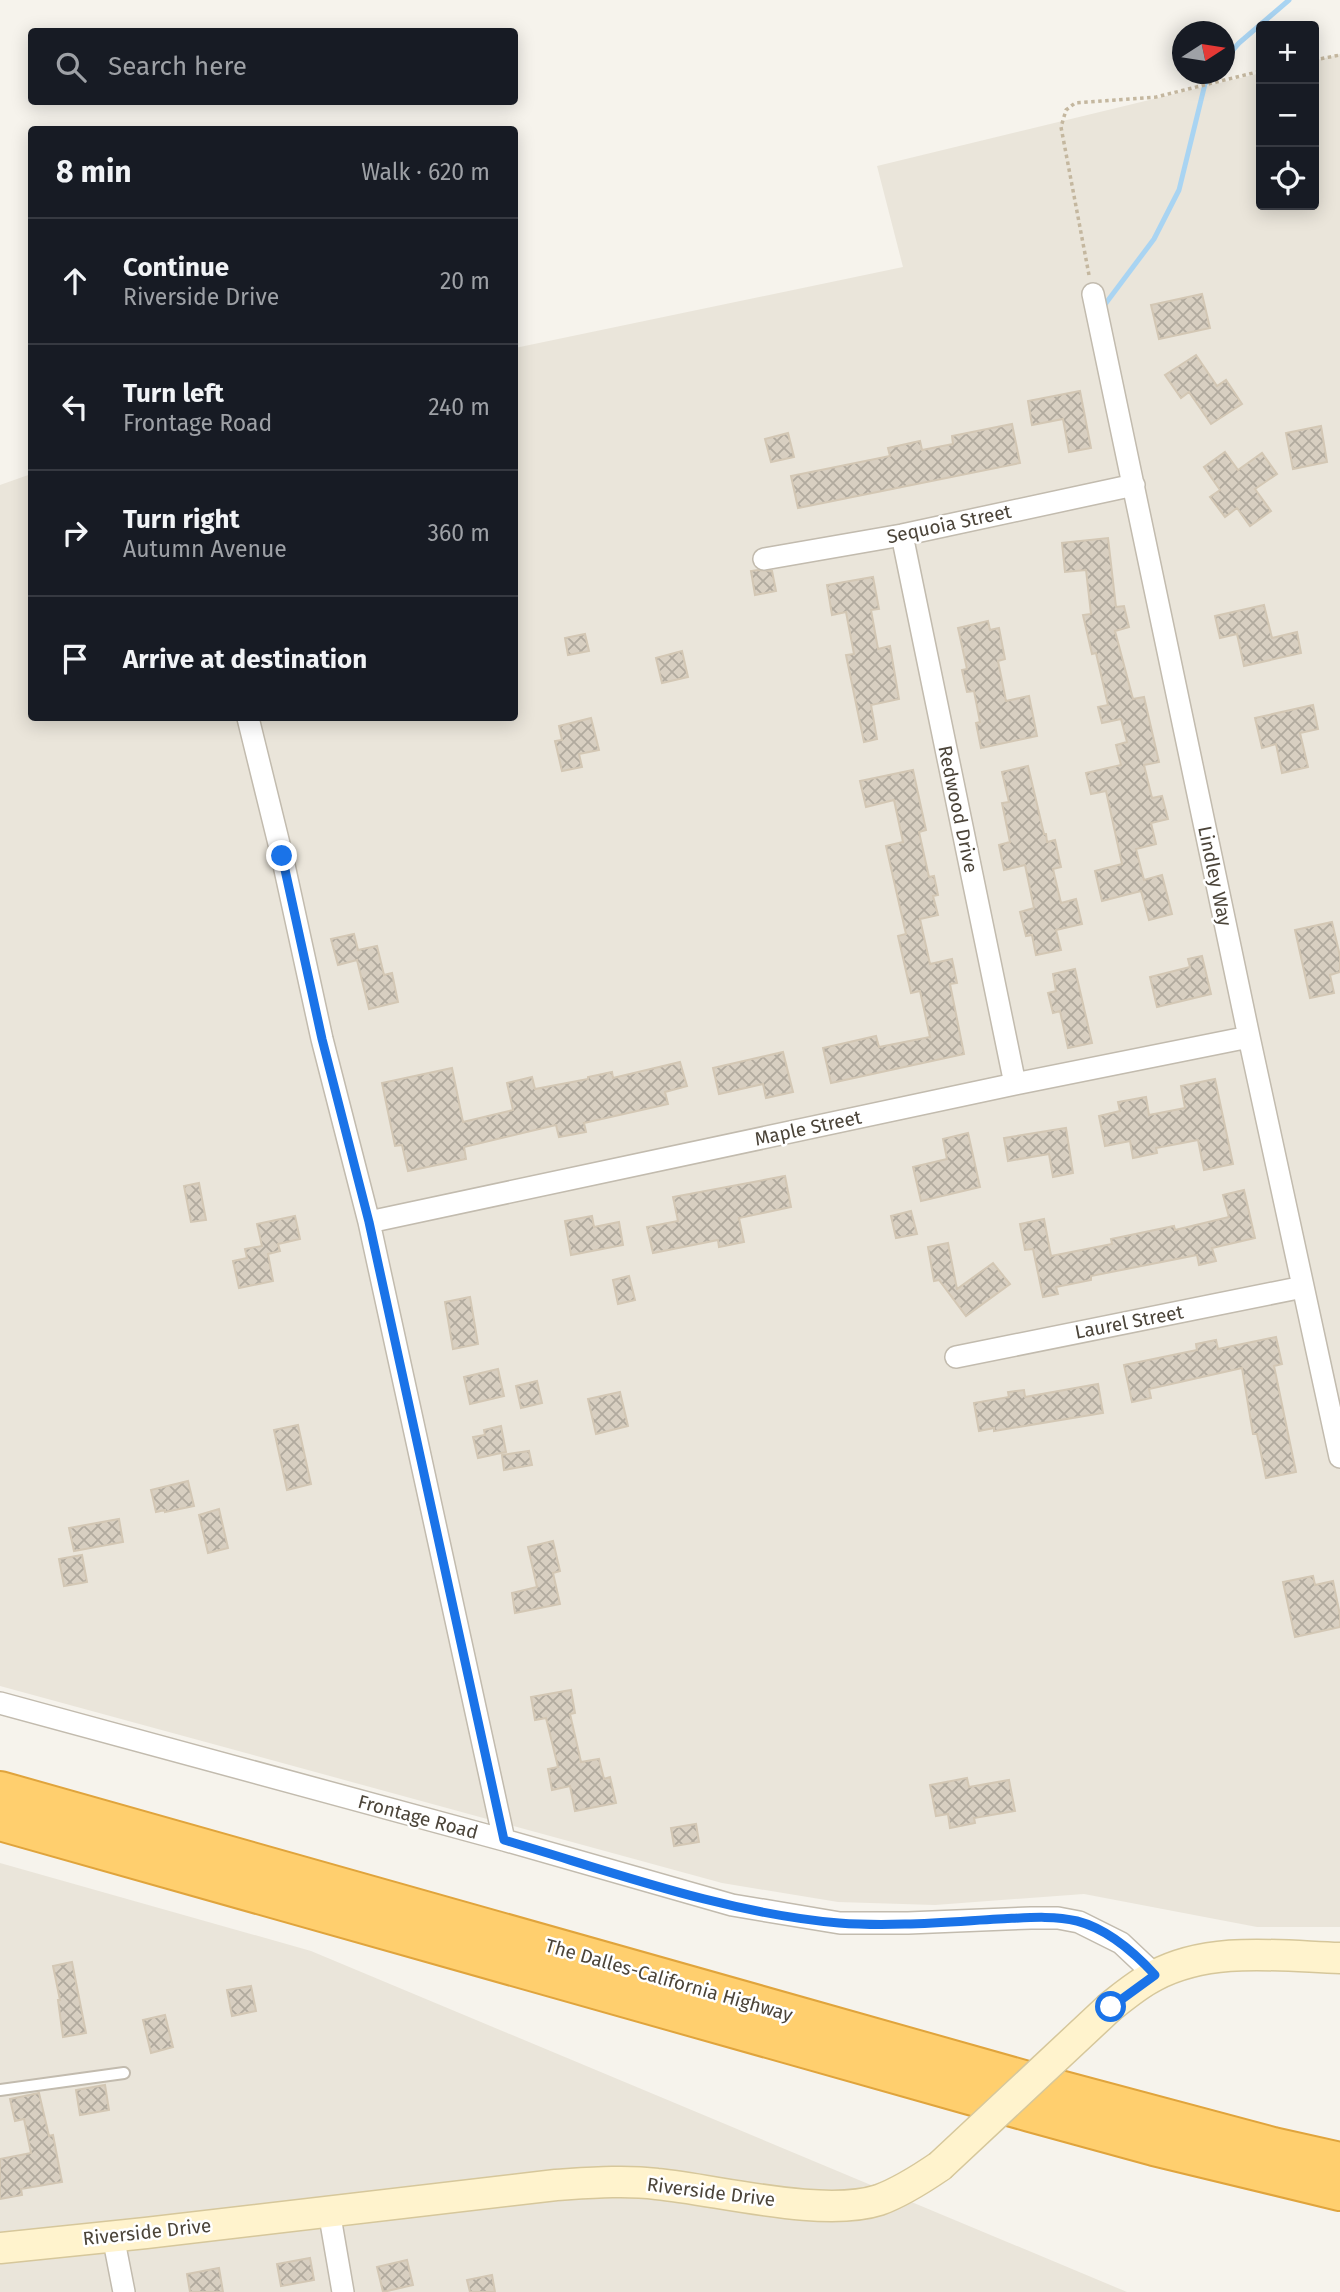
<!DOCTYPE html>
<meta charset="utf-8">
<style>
body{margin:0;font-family:"Fira Sans",sans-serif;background:#242831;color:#f1f3f6}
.controls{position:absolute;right:21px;top:21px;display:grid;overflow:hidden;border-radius:7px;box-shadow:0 4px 18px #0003}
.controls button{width:63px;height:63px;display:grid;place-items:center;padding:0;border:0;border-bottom:2px solid #363941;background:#171b24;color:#f1f3f6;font:35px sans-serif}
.compass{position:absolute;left:1172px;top:21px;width:63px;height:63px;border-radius:50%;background:#171b24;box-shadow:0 4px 18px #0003;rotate:78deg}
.stop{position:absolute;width:21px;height:21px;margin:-16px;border:5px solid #1a73e8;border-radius:50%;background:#fff}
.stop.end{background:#1a73e8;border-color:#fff;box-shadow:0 2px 7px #0008}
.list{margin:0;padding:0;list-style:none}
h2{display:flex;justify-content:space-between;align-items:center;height:91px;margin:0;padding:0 28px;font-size:30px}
h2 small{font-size:23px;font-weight:400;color:#9ea1a6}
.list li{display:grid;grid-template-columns:46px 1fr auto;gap:21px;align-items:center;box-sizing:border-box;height:126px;padding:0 28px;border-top:2px solid #363941}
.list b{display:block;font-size:26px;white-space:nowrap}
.list p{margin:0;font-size:23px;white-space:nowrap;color:#9ea1a6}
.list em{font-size:23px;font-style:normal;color:#9ea1a6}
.icon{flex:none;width:38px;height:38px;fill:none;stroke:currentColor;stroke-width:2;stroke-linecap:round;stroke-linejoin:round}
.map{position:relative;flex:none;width:1340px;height:2292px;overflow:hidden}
.search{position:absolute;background:#171b24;box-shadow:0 4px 18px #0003;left:28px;top:28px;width:490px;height:77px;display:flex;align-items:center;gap:18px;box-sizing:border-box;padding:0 24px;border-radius:7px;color:#9ea1a6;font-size:26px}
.panel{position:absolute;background:#171b24;box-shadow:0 4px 18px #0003;left:28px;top:126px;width:490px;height:595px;border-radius:7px}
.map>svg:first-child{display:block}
.residential{fill:#eae5da}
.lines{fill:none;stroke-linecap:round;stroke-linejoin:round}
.stream{stroke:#a9d4f2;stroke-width:5}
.building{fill:url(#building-cross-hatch);stroke:#d3c7b4;stroke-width:2}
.lane-casing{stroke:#c2bbae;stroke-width:14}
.street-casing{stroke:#c2bbae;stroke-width:24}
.secondary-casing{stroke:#d6c79b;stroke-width:33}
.highway-casing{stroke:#e0a43c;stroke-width:42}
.path{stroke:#c4b79f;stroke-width:3.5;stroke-dasharray:3.5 3.5;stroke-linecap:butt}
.lane{stroke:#fff;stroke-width:10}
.street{stroke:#fff;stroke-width:21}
.secondary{stroke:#fff3cd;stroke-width:30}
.highway{stroke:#ffcf6e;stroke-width:38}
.secondary-bridge-casing{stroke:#d6c79b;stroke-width:33;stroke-linecap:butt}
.secondary-bridge{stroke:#fff3cd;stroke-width:30}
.route{stroke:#1a73e8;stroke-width:9}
.labels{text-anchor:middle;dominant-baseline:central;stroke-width:5;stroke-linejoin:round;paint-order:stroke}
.street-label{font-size:19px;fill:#4b4439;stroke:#fff}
</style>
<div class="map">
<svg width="1340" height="2292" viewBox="0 0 1340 2292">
<defs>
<pattern id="building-cross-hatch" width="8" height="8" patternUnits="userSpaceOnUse" patternTransform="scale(1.75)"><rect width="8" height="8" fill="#d8cfc1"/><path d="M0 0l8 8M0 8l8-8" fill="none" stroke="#b1aa9e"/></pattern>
</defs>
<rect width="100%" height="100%" fill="#f6f3ec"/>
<path class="residential" d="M1340,54V1927H1257L1084,1894L935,1905L838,1902L722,1883L0,1686V485L31,474L32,718H514L515,348L903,267L877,166L1261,73V205H1314V61Z
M0,1863L311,1951L1127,2292H0Z"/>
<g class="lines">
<path class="stream" d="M1224,60L1239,43L1289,0
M1103,307L1154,239L1179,190L1205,84L1214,74"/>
</g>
<path class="building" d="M1202,294L1210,328L1159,339L1151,305Z
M1196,355L1217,386L1226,380L1242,404L1211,424L1189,392L1181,398L1165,375Z
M1080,391L1091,448L1069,452L1063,419L1032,425L1028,401Z
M1012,424L1020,463L798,508L791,476L890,456L888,448L920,441L922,450L953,444L952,436Z
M1321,426L1327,462L1293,469L1286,433Z
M788,433L794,457L771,462L765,439Z
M1225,452L1238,470L1262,453L1277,474L1255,489L1271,511L1250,526L1237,508L1225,517L1210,497L1220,490L1204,467Z
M1108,538L1116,607L1124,606L1129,627L1115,631L1133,699L1144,697L1159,762L1144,765L1152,798L1162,796L1168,819L1151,823L1156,844L1136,849L1144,880L1162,875L1172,914L1149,920L1141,891L1102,901L1095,871L1122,864L1106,791L1091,794L1086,773L1121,765L1116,745L1127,742L1121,719L1102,723L1098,707L1108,705L1096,653L1092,654L1083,615L1091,614L1086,570L1065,572L1062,543Z
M758,570L772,571L776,591L755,595L751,571Z
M873,577L879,609L871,610L878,649L890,646L899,699L871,705L877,739L864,742L846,655L854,654L846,612L832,615L827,585Z
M1264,605L1272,638L1297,632L1301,653L1244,666L1237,634L1220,638L1215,616Z
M988,621L990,630L999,628L1005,659L998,661L1006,701L1029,696L1037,736L981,748L976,723L980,722L974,691L967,692L962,670L967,669L958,628Z
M585,634L589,651L568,655L565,638Z
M682,651L688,677L662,683L656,658Z
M1313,705L1318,729L1300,733L1308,767L1282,773L1276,744L1262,748L1255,718Z
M591,718L599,750L579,754L582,767L562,771L555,741L562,740L559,726Z
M1028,766L1044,834H1046L1047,842L1055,840L1061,867L1053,869L1061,903L1076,899L1082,924L1056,930L1061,950L1036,955L1032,935L1026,936L1020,912L1034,908L1025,865L1004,870L999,845L1010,842L1002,803L1009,802L1002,772Z
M913,770L926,830L919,832L929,877L934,876L938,895L933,896L938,915L920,919L930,964L952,959L957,983L950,984L964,1054L831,1083L823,1048L876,1036L879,1047L930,1037L920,991L911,993L898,936L906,934L886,846L903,842L894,800L866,807L860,781Z
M1332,922L1340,956V972L1330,975L1334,993L1310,998L1295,930Z
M354,934L358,950L377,946L384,975L392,973L398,1002L369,1009L357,960L338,965L331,939Z
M1202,956L1211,994L1157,1007L1150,977L1190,967L1188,959Z
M1075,969L1092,1043L1068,1048L1060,1011L1053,1013L1048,993L1056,991L1053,974Z
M783,1052L793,1092L766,1098L763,1084L719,1094L713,1068Z
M680,1062L687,1086L665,1092L668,1104L584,1123L586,1132L559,1137L556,1125L464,1147L466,1159L408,1171L402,1145L395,1146L382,1083L452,1068L463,1122L513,1110L507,1083L532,1077L535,1089L588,1079V1077L612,1072L613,1078Z
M1215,1079L1233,1164L1204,1170L1198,1140L1156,1148L1157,1153L1133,1158L1130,1141L1105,1146L1099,1116L1120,1111L1118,1102L1146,1097L1149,1115L1185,1108L1181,1086Z
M1066,1128L1073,1173L1053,1177L1049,1154L1008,1161L1004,1138Z
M968,1133L980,1187L921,1201L913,1167L947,1159L943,1139Z
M785,1176L791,1207L739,1218L744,1242L719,1247L718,1240L653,1253L647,1227L678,1221L673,1197Z
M199,1183L206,1220L191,1222L184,1186Z
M1244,1190L1255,1238L1212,1248L1216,1261L1199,1265L1197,1255L1091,1276V1280L1056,1287L1058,1294L1043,1297L1033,1249L1025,1250L1020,1224L1044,1219L1051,1256L1112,1244L1111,1239L1174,1226L1175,1230L1229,1217L1223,1195Z
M911,1211L917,1234L896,1238L891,1216Z
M295,1216L300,1239L278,1244L280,1251L268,1254L273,1281L239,1288L233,1261L247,1258L245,1249L262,1246L257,1224Z
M592,1216L594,1227L619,1222L623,1245L571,1255L565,1221Z
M948,1243L957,1289L993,1263L1010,1284L966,1316L939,1280L934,1281L928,1247Z
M629,1276L635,1300L618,1304L613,1280Z
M470,1297L478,1344L453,1349L445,1302Z
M1276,1337L1282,1364L1274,1366L1296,1472L1266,1478L1257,1434H1253L1242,1368L1149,1389L1151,1398L1132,1402L1124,1365L1197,1350L1196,1344L1216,1340L1218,1349Z
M498,1369L504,1396L470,1404L464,1377Z
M537,1381L542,1403L521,1408L516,1386Z
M1098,1384L1103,1413L994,1431V1428L979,1431L974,1403L1009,1397L1008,1392L1024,1390L1025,1397Z
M620,1392L628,1426L596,1434L588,1399Z
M298,1425L311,1484L287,1490L274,1430Z
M501,1426L506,1452L478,1458L473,1437L485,1435L484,1430Z
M529,1451L532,1465L504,1470L502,1455Z
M188,1481L194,1506L165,1512V1510L156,1512L151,1490Z
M219,1509L228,1548L208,1553L199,1515Z
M119,1519L123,1542L74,1551L69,1528Z
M553,1541L560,1571L553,1573L560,1604L515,1613L512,1593L537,1587L528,1547Z
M82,1555L87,1582L64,1586L59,1559Z
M1313,1576L1315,1585L1333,1581L1340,1615V1627L1295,1637L1283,1582Z
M571,1690L575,1713L570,1714L581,1762L599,1759L604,1779L610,1777L616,1803L575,1811L570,1786L552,1790L548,1769L558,1767L546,1718L535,1720L531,1697Z
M967,1778L969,1787L1009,1780L1015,1811L974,1818L975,1823L950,1828L948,1814L936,1816L930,1785Z
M696,1824L699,1842L674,1846L671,1828Z
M72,1962L86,2033L63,2037L58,2000H60L53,1966Z
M251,1986L256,2011L232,2016L227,1990Z
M165,2015L173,2047L151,2053L143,2020Z
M105,2085L109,2110L80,2115L76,2090Z
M39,2093L49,2136L53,2135L62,2182L21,2189L22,2195L0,2199V2159L31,2153L24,2119L15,2121L10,2099Z
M310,2258L314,2280L281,2286L277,2264Z
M407,2260L413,2285L383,2292L377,2267Z
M219,2268L223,2292H190L187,2274Z
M492,2275L495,2292H470L467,2280Z"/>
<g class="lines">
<g class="lane-casing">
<path id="lane" d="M0,2090L124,2073"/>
</g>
<g class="street-casing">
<path id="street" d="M1093,294L1249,1037L1340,1457
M902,535L1015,1084
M764,559L902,535L1134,485
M248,718L282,856L322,1039L369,1222L504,1840
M369,1222L1015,1084L1249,1037
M956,1357L1303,1287
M0,1703L504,1840L732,1905L840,1923H908L1031,1918H1058L1079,1922L1121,1943L1155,1975
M329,2211L343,2292
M113,2236L124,2292"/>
</g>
<g class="secondary-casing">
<path id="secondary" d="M1110,2007C1124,1996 1138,1984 1154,1976C1210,1946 1279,1956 1340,1958
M0,2248L146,2233L556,2185C589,2183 624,2180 657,2184C718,2190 823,2218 879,2200C901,2192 921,2179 940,2166"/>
</g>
<g class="highway-casing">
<path id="highway" d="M0,1791L1052,2088L1273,2147L1340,2162
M0,1821L1030,2112L1154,2146L1340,2191"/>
</g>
<path class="path" d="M1314,60L1340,55
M1089,275L1061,127L1066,110L1075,103L1156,97L1261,71"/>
<use href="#lane" class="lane"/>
<use href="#street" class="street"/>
<use href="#secondary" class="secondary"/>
<use href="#highway" class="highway"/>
<g class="secondary-bridge-casing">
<path id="secondary-bridge" d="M940,2166L1110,2007"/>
</g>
<use href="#secondary-bridge" class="secondary-bridge"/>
</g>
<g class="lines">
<path class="route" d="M282,856L322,1039L369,1222L504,1840C613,1872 724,1913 839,1923C891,1927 946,1922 998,1919C1024,1918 1052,1915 1077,1921C1108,1929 1134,1952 1155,1975L1111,2007"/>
</g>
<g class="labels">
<g class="street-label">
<text transform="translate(949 524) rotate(-12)">Sequoia Street</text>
<text transform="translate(958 809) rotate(78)">Redwood Drive</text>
<text transform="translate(1215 876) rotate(78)">Lindley Way</text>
<text transform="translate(808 1128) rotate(-12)">Maple Street</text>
<text transform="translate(1129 1322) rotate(-11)">Laurel Street</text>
<text transform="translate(418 1817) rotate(15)">Frontage Road</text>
<text transform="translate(669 1980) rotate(16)">The Dalles-California Highway</text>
<text transform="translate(711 2192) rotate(7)">Riverside Drive</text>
<text transform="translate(147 2232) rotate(-6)">Riverside Drive</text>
</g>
</g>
</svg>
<div class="controls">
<button>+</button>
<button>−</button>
<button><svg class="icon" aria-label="locate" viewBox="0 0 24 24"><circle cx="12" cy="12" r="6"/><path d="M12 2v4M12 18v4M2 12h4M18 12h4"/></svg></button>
</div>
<svg class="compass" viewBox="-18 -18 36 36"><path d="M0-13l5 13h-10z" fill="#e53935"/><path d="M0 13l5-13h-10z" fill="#9ea1a6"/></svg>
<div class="stop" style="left:1111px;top:2007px"></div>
<div class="stop end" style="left:282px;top:856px"></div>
<div class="search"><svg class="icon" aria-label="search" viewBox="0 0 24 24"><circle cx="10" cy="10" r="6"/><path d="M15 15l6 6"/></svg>Search here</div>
<section class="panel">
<h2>8 min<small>Walk · 620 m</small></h2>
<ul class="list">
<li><svg class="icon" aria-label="ahead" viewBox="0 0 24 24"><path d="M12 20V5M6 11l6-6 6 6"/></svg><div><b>Continue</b><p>Riverside Drive</p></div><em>20 m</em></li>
<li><svg class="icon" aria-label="left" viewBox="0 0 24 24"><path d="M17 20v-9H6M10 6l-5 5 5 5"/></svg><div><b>Turn left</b><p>Frontage Road</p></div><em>240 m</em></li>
<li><svg class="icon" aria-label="right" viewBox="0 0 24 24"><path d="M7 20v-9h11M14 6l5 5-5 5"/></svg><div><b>Turn right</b><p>Autumn Avenue</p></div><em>360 m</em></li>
<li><svg class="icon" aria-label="arrive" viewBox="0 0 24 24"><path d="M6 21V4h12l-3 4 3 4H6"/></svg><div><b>Arrive at destination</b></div></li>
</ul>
</section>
</div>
